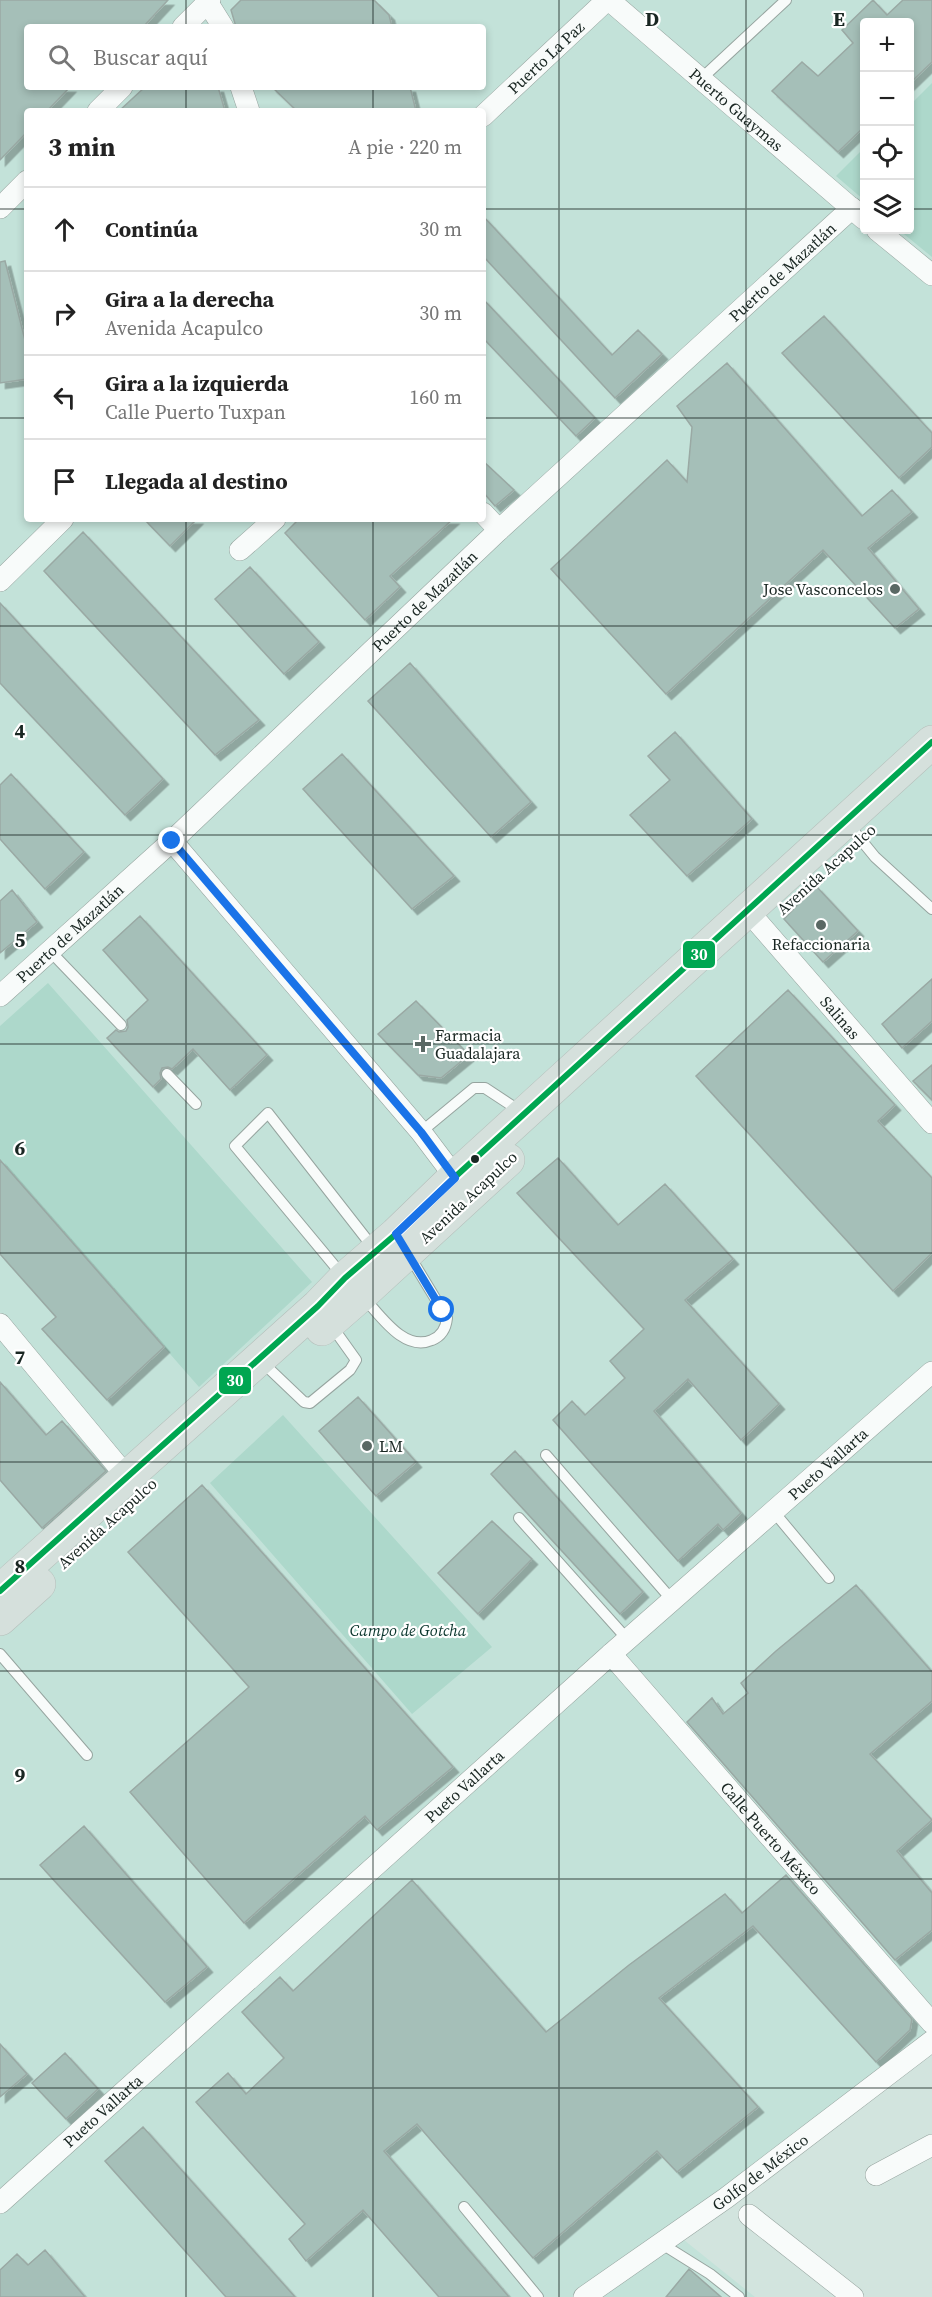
<!DOCTYPE html>
<html lang="es">
<meta charset="utf-8">
<style>
body{margin:0;font-family:"Source Serif 4",serif;background:#f6f6f6;color:#222}
.controls{position:absolute;right:18px;top:18px;display:grid;overflow:hidden;border-radius:6px;box-shadow:0 3px 9px #0003}
.controls button{width:54px;height:54px;display:grid;place-items:center;padding:0;border:0;border-bottom:2px solid #e0e0e0;background:#fff;color:#222;font:30px sans-serif}
.stop{position:absolute;width:18px;height:18px;margin:-14px;border:4px solid #1a73e8;border-radius:50%;background:#fff}
.stop.end{background:#1a73e8;border-color:#fff;box-shadow:0 2px 6px #0008}
.list{margin:0;padding:0;list-style:none}
h2{display:flex;justify-content:space-between;align-items:center;height:78px;margin:0;padding:0 24px;font-size:26px}
h2 small{font-size:20px;font-weight:400;color:#767676}
.list li{display:grid;grid-template-columns:39px 1fr auto;gap:18px;align-items:center;box-sizing:border-box;height:84px;padding:0 24px;border-top:2px solid #e0e0e0}
.list b{display:block;font-size:22px;white-space:nowrap}
.list p{margin:0;font-size:20px;white-space:nowrap;color:#767676}
.list em{font-size:20px;font-style:normal;color:#767676}
.icon{flex:none;width:33px;height:33px;fill:none;stroke:currentColor;stroke-width:2;stroke-linecap:round;stroke-linejoin:round}
.map{position:relative;flex:none;width:932px;height:2297px;overflow:hidden}
.search{position:absolute;background:#fff;box-shadow:0 3px 9px #0003;left:24px;top:24px;width:462px;height:66px;display:flex;align-items:center;gap:15px;box-sizing:border-box;padding:0 21px;border-radius:6px;color:#767676;font-size:22px}
.panel{position:absolute;background:#fff;box-shadow:0 3px 9px #0003;left:24px;top:108px;width:462px;height:414px;border-radius:6px}
.map>svg:first-child{display:block}
.built{fill:#c3e2d9;fill-rule:evenodd}
.green{fill:#add8cb}
.building{fill:#a5bfb8;stroke:#9aa9a4;stroke-width:1.5;filter:url(#shadow)}
.lines{fill:none;stroke-linecap:round;stroke-linejoin:round}
.lane-casing{stroke:#96a49f;stroke-width:12}
.street-casing{stroke:#96a49f;stroke-width:22}
.primary-casing{stroke:#b4beba;stroke-width:34}
.lane{stroke:#f8fbfa;stroke-width:10}
.street{stroke:#f8fbfa;stroke-width:21}
.primary{stroke:#d5e0dc;stroke-width:33}
.bus-1-casing{stroke:#fff;stroke-width:10}
.bus-1{stroke:#00a651;stroke-width:6}
.route{stroke:#1a73e8;stroke-width:8}
.grid{fill:none;stroke:#192622;stroke-width:1.5;stroke-opacity:0.55}
.poi-dot{fill:#5a6864;stroke:#fff;stroke-width:2}
.bus-dot{fill:#192622;stroke:#fff;stroke-width:2}
.labels{text-anchor:middle;dominant-baseline:central;stroke-width:4.5;stroke-linejoin:round;paint-order:stroke}
.street-label{font-size:16px;fill:#192622;stroke:#fff}
.poi-label{font-size:16px;fill:#192622;stroke:#fff;text-anchor:start}
.park-label{font-size:16px;font-style:italic;fill:#09352c;stroke:#fff}
.grid-label{font-size:20px;text-anchor:middle;font-weight:bold;fill:#192622;stroke:#fff;stroke-width:4.5;stroke-linejoin:round;paint-order:stroke}
.line-badge{stroke:#fff;stroke-width:2}
.badge-label{font-size:16px;text-anchor:middle;font-weight:bold;fill:#fff}
</style>
<div class="map">
<svg width="932" height="2297" viewBox="0 0 932 2297">
<defs>
<filter id="shadow"><feDropShadow dx="5.5" dy="5.5" stdDeviation="0" flood-color="#0004"/></filter>
</defs>
<rect width="100%" height="100%" fill="#d2e4de"/>
<path class="built" d="M0,0H932V2039L679,2236L755,2297H0ZM864,22H910V230H864ZM27,27H483V87H27ZM27,111H483V519H27Z"/>
<path class="green" d="M932,83V257L899,230H910V105Z
M864,148V200L836,176Z
M48,983L312,1282L199,1387L0,1160V1026Z
M283,1415L492,1647L412,1714L210,1483Z"/>
<path class="building" d="M0,0H168L143,27H27V87H70L47,111H27V132L0,160Z
M241,0H374L389,15L392,27H236L231,10Z
M873,0L887,15L903,0H932V62L909,84V22H864V127L838,152L772,91L802,62L818,76L853,43L842,30Z
M145,87H218L225,111H119Z
M272,87H410L416,111H297Z
M483,216L612,355L638,330L662,354L615,398L483,256Z
M5,261L27,348V379L0,383V262Z
M483,299L595,418L576,436L483,338Z
M824,316L932,433V447L899,478L782,353Z
M727,363L862,516L892,490L912,512L868,548L919,609L895,628L823,550L666,694L551,569L667,460L687,482L692,427L677,406Z
M483,461L514,490L495,506L483,492Z
M144,519H197L170,546Z
M299,519H453L390,576L400,587L365,620L285,533Z
M83,532L259,720L215,755L44,571Z
M250,567L319,642L284,674L215,599Z
M0,603L163,779L125,815L0,683Z
M410,663L531,802L491,837L368,701Z
M675,732L752,819L687,876L630,815L670,780L648,756Z
M342,754L454,876L412,909L303,789Z
M11,774L84,852L45,889L0,839V785Z
M816,886L858,931L823,962L784,919Z
M12,890L37,922L0,953V901Z
M140,916L267,1055L230,1090L193,1049L172,1069L168,1067L162,1068L160,1073L161,1079L153,1087L107,1038L116,1030L119,1032L126,1031L128,1027L127,1020L148,1000L103,950Z
M932,979V1021L902,1048L882,1024Z
M788,990L895,1105L878,1121L932,1178V1253L893,1291L696,1076Z
M416,1001L469,1055L441,1078L418,1075L378,1034Z
M932,1065V1100L913,1081Z
M558,1158L618,1225L665,1184L733,1259L685,1300L779,1404L741,1440L688,1379L654,1411L741,1513L723,1530L718,1524L678,1561L553,1420L572,1401L585,1415L625,1378L610,1361L644,1329L517,1193Z
M0,1160L164,1347L107,1400L42,1329L56,1317L0,1254Z
M0,1382L46,1435L62,1421L106,1471L42,1528L0,1480Z
M358,1397L416,1462L376,1496L319,1431Z
M515,1451L643,1592L620,1614L491,1474Z
M202,1485L453,1767L377,1830L365,1816L244,1923L130,1792L249,1687L128,1552Z
M492,1521L532,1559L478,1614L438,1573Z
M856,1585L932,1672V1701L870,1754L932,1820L897,1851L932,1893V1930L895,1960L687,1722L712,1698L723,1714L748,1693L741,1683L776,1651Z
M84,1826L207,1967L165,2002L40,1865Z
M786,1875L912,2019L910,2030L876,2062L753,1926L659,1998L758,2107L677,2172L657,2151L533,2258L417,2124L384,2151L509,2297H439L363,2210L306,2261L289,2239L305,2224L196,2102L228,2073L246,2094L284,2058L242,2012L280,1977L293,1991L412,1880L546,2032L629,1965L725,1894L742,1913Z
M0,2044L27,2074L0,2097Z
M65,2053L98,2089L66,2119L32,2083Z
M143,2127L295,2297H226L105,2161Z
M45,2250L85,2297H0V2270L17,2254L28,2265Z
M689,2269L721,2297H666Z"/>
<g class="lines">
<g class="lane-casing">
<path id="lane" d="M701,79L786,0
M848,824L875,857L932,909
M49,950L121,1025
M167,1074L196,1104
M421,1132L474,1088H485L520,1111
M343,1276L235,1146L268,1113L375,1250
M364,1298C381,1316 404,1352 432,1340C442,1336 446,1328 447,1318L409,1255
M262,1362L304,1402L310,1403L350,1370L356,1360L331,1325
M546,1455L672,1600
M774,1512L829,1578
M519,1518L628,1640
M0,1654L87,1755
M464,2207L538,2297
M662,2244L710,2274L739,2297"/>
</g>
<g class="street-casing">
<g id="street">
<path d="M206,0L223,27"/>
<path id="s1" d="M609,0L864,219"/>
<path d="M183,27L210,0"/>
<path d="M241,87L249,111"/>
<path d="M98,111L122,87"/>
<path id="s2" d="M483,116L607,0"/>
<path d="M0,208L27,181"/>
<path d="M877,230L932,275"/>
<path d="M483,513L499,530"/>
<path d="M240,550L275,519"/>
<path d="M0,581L63,519"/>
<path d="M172,841L421,1132L455,1177"/>
<path id="s3" d="M748,911L932,1123"/>
<path id="s4" d="M0,996L172,841L499,530L852,208"/>
<path d="M0,1324L127,1477"/>
<path id="s5" d="M611,1654L932,2023"/>
<path d="M876,2175L932,2145"/>
<path id="s6" d="M0,2203L611,1654L932,1372"/>
<path d="M749,2215L853,2297"/>
<path id="s7" d="M584,2297L726,2198L932,2041"/>
</g>
</g>
<g class="primary-casing">
<path id="primary" d="M322,1329L361,1295L508,1160
M0,1591L318,1306L345,1278L396,1234L455,1177L932,742
M0,1619L39,1584"/>
</g>
<use href="#lane" class="lane"/>
<use href="#street" class="street"/>
<use href="#primary" class="primary"/>
<g class="bus-1-casing">
<path id="bus-1" d="M0,1591L318,1306L345,1278L396,1234L455,1177L932,742"/>
</g>
<use href="#bus-1" class="bus-1"/>
</g>
<g class="lines">
<path class="route" d="M172,841L421,1132L455,1178L396,1234L442,1310"/>
</g>
<path class="grid" d="M186,0V27M373,0V27M559,0V2297M746,0V2297M186,87V111M373,87V111M0,209H27M483,209H864M910,209H932M0,418H27M483,418H932M186,519V2297M373,519V2297M0,626H932M0,835H932M0,1044H932M0,1253H932M0,1462H932M0,1671H932M0,1879H932M0,2088H932"/>
<g class="poi-dot">
<circle cx="895" cy="589" r="6"/>
<circle cx="821" cy="925" r="6"/>
<path d="M420 1035h6v6h6v6h-6v6h-6v-6h-6v-6h6z"/>
<circle cx="367" cy="1446" r="6"/>
</g>
<circle class="bus-dot" cx="475" cy="1159" r="5"/>
<g class="labels">
<g class="street-label">
<text stroke="none"><textPath href="#s2" startOffset="86">Puerto La Paz</textPath></text>
<text stroke="none"><textPath href="#s1" startOffset="168">Puerto Guaymas</textPath></text>
<text stroke="none"><textPath href="#s4" startOffset="1066">Puerto de Mazatlán</textPath></text>
<text stroke="none"><textPath href="#s4" startOffset="580">Puerto de Mazatlán</textPath></text>
<text transform="translate(826 869) rotate(-42)">Avenida Acapulco</text>
<text stroke="none"><textPath href="#s4" startOffset="94">Puerto de Mazatlán</textPath></text>
<text stroke="none"><textPath href="#s3" startOffset="141">Salinas</textPath></text>
<text transform="translate(468 1197) rotate(-43)">Avenida Acapulco</text>
<text stroke="none"><textPath href="#s6" startOffset="1110">Pueto Vallarta</textPath></text>
<text transform="translate(107 1523) rotate(-42)">Avenida Acapulco</text>
<text stroke="none"><textPath href="#s6" startOffset="624">Pueto Vallarta</textPath></text>
<text stroke="none"><textPath href="#s5" startOffset="244">Calle Puerto México</textPath></text>
<text stroke="none"><textPath href="#s6" startOffset="138">Pueto Vallarta</textPath></text>
<text stroke="none"><textPath href="#s7" startOffset="216">Golfo de México</textPath></text>
</g>
<g class="poi-label">
<text x="883" y="589" text-anchor="end">Jose Vasconcelos</text>
<text x="821" y="944" text-anchor="middle">Refaccionaria</text>
<text x="435" y="1035">Farmacia<tspan x="435" dy="18">Guadalajara</tspan></text>
<text x="379" y="1446">LM</text>
</g>
<g class="park-label">
<text x="408" y="1630">Campo de Gotcha</text>
</g>
</g>
<g class="grid-label">
<text x="652" y="26">D</text>
<text x="839" y="26">E</text>
<text x="20" y="738">4</text>
<text x="20" y="947">5</text>
<text x="20" y="1155">6</text>
<text x="20" y="1364">7</text>
<text x="20" y="1573">8</text>
<text x="20" y="1782">9</text>
</g>
<g class="line-badge">
<rect x="682" y="940" width="34" height="29" rx="6" fill="#00a651"/>
<rect x="218" y="1366" width="34" height="29" rx="6" fill="#00a651"/>
</g>
<g class="badge-label">
<text x="699" y="960">30</text>
<text x="235" y="1386">30</text>
</g>
</svg>
<div class="controls">
<button>+</button>
<button>−</button>
<button><svg class="icon" aria-label="locate" viewBox="0 0 24 24"><circle cx="12" cy="12" r="6"/><path d="M12 2v4M12 18v4M2 12h4M18 12h4"/></svg></button>
<button><svg class="icon" aria-label="layers" viewBox="0 0 24 24"><path d="M12 4l9 5-9 5-9-5zM3 14l9 5 9-5"/></svg></button>
</div>
<div class="stop" style="left:442px;top:1310px"></div>
<div class="stop end" style="left:172px;top:841px"></div>
<div class="search"><svg class="icon" aria-label="search" viewBox="0 0 24 24"><circle cx="10" cy="10" r="6"/><path d="M15 15l6 6"/></svg>Buscar aquí</div>
<section class="panel">
<h2>3 min<small>A pie · 220 m</small></h2>
<ul class="list">
<li><svg class="icon" aria-label="ahead" viewBox="0 0 24 24"><path d="M12 20V5M6 11l6-6 6 6"/></svg><div><b>Continúa</b></div><em>30 m</em></li>
<li><svg class="icon" aria-label="right" viewBox="0 0 24 24"><path d="M7 20v-9h11M14 6l5 5-5 5"/></svg><div><b>Gira a la derecha</b><p>Avenida Acapulco</p></div><em>30 m</em></li>
<li><svg class="icon" aria-label="left" viewBox="0 0 24 24"><path d="M17 20v-9H6M10 6l-5 5 5 5"/></svg><div><b>Gira a la izquierda</b><p>Calle Puerto Tuxpan</p></div><em>160 m</em></li>
<li><svg class="icon" aria-label="arrive" viewBox="0 0 24 24"><path d="M6 21V4h12l-3 4 3 4H6"/></svg><div><b>Llegada al destino</b></div></li>
</ul>
</section>
</div>
